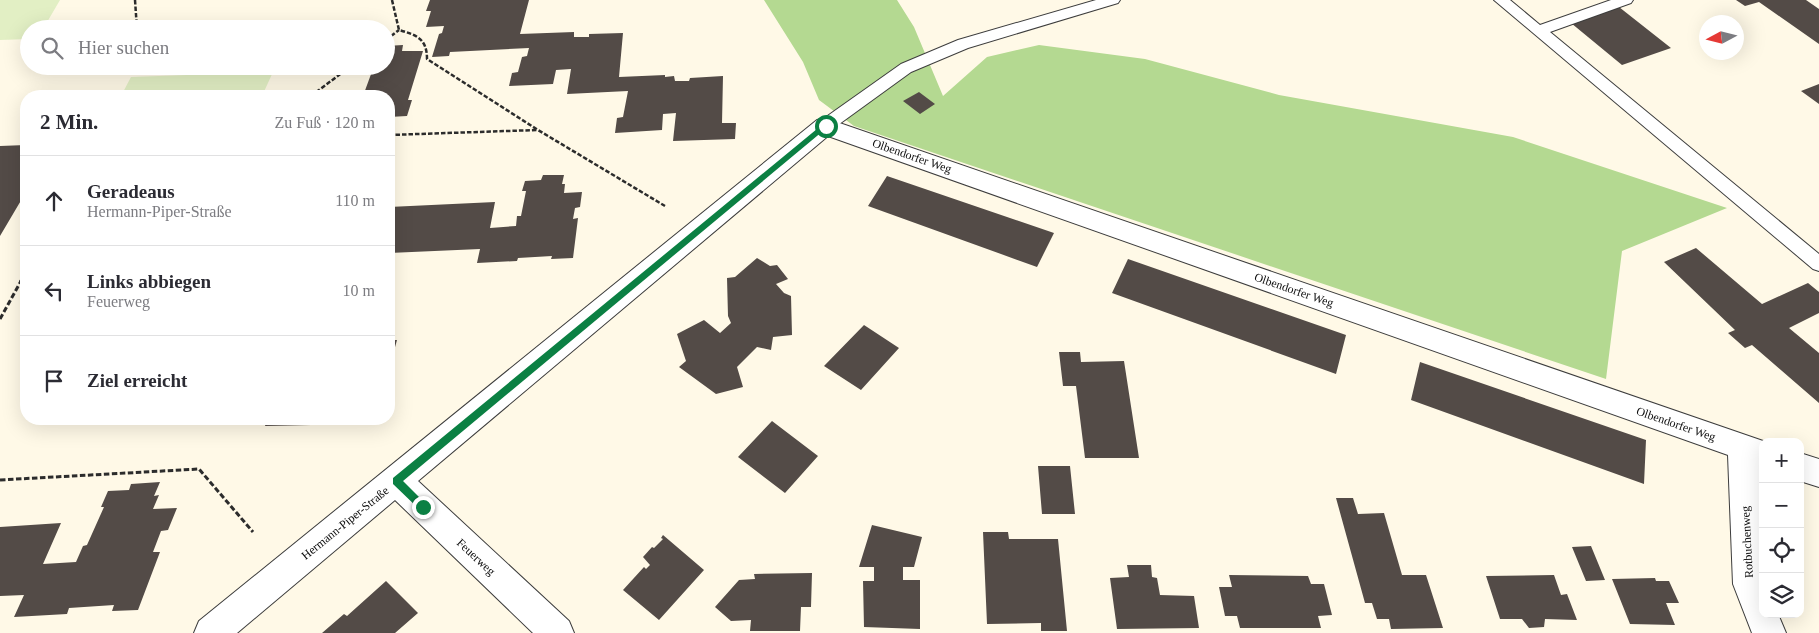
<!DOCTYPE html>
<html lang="de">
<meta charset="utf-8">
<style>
body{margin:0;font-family:Georgia,serif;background:#f7f7f7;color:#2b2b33}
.controls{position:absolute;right:15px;bottom:15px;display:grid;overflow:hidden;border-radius:10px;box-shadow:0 5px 20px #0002}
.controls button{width:45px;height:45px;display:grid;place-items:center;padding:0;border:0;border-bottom:1px solid #e1e1e2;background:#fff;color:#2b2b33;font:25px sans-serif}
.compass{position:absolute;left:1699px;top:15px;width:45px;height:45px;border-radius:50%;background:#fff;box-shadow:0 5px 20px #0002;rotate:263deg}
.stop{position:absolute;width:15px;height:15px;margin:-11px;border:4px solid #0b8043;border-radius:50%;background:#fff}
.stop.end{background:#0b8043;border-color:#fff;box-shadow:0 1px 5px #0008}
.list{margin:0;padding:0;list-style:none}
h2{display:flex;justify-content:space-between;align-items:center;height:65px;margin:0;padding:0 20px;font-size:21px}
h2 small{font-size:16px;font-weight:400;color:#7c7c81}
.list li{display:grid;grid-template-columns:32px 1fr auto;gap:15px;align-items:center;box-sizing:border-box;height:90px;padding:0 20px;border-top:1px solid #e1e1e2}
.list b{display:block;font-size:19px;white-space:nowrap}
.list p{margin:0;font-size:16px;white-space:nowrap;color:#7c7c81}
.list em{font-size:16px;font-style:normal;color:#7c7c81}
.icon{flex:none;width:28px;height:28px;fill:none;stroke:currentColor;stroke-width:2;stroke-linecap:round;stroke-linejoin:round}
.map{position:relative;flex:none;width:1819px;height:633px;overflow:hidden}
.search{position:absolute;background:#fff;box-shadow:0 5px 20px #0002;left:20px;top:20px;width:375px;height:55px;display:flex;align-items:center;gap:12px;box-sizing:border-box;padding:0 18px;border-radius:28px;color:#7c7c81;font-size:19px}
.panel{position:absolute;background:#fff;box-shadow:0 5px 20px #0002;left:20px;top:90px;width:375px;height:335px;border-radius:20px}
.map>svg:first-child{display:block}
.forest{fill:#b4d991}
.pitch{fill:#e2efc4}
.building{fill:#534b47}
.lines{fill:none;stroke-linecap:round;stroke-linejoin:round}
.service-casing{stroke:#3d3d3d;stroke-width:2}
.minor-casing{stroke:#3d3d3d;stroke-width:2}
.path-far1{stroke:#2c2c2c;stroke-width:2.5;stroke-dasharray:4.5 2;stroke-linecap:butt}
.path{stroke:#2c2c2c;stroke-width:3;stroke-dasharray:5.5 2.5;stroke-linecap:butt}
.service{fill:#fff;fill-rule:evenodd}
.minor{fill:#fff;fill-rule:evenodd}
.route{fill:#0b8043}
.labels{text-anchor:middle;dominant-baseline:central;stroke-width:5;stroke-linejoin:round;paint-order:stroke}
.street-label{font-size:12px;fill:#0a0a0a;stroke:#fff}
</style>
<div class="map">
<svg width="1819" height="633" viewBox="0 0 1819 633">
<rect width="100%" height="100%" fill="#fff9e7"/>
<path class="forest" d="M764,0H897L914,27L943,96L987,57L1039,45L1145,59L1279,95L1513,137L1727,208L1622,251L1606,379L854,126L819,100L803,62Z"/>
<path class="pitch" d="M0,0H60L43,29H29V39L0,40Z
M273,72L262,96H121L131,77Z"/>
<path class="building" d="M430,0H529L520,34L574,32V37H589V34L623,33L619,77L665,75V77L674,76L675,81H689L690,78L723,76L722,123H736L735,139L673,141L676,113L663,114L662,130L615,133L617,118L623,117L628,91L567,94L571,69L556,70L553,84L509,86L512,73L518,72L522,57L527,56L529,48L450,52L449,56L432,57L439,34L442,33L444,26L426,27L431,11H426Z
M1736,0H1806L1819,9V44L1759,2L1745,6Z
M1619,7L1671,48L1622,65L1571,23Z
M403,45L402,51H423L408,100H412L407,116L389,117V96H363L374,66H386V46Z
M1819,84V104L1801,91Z
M919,92L935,104L920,114L903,101Z
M26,145V192L0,236V146Z
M543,175H564L562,184H565L564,193L582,192L580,207L575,208L573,219L578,218L573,258L551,259L552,256L518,258L517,261L477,263L480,249L389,253V207L495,202L490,228L516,226L517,216H521L526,191H522L525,181L541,180Z
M887,176L1054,233L1037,267L868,206Z
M1696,248L1762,304L1808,283L1819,292V313L1789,328L1819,353V403L1752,345L1745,348L1728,333L1735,330L1664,262Z
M757,258L770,266L777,265L788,279L776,284L784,293L791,296L792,335L773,337L771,350L757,347L737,367L743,387L716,394L679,367L686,361L677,334L704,320L720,333L731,323L728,316L727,278L735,277Z
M1128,259L1346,335L1336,374L1112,293Z
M864,325L899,348L861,390L824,366Z
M389,340H397L392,358H389Z
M1059,352H1080L1081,362L1124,361L1139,458H1085L1076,386H1063Z
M1420,362L1646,440L1644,484L1411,400Z
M267,419H313L311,425L265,426Z
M351,419H375L374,422L350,423Z
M772,421L818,456L785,493L738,457Z
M1038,466H1070L1075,514H1042Z
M160,482L154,496L159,495L153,509L177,508L168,530L161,531L153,552H160L138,610L112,611L114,605L69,608L67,614L14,617L24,595L0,596V527L61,523L43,564L76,562L83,546L87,545L104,507H101L108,491L129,490L131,484Z
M1336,498H1353L1358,514L1384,513L1402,575H1426L1443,628L1391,629L1389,619H1377L1372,603H1365Z
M872,525L922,537L914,567H903V580H920V629L864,627L863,581H874V567H859Z
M983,532H1008L1009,539H1058L1067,631H1041V623L987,624Z
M663,535L704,570L659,620L623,590L644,567L646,569L650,565L643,557L652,547L654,548L663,539L661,538Z
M1591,546L1605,580L1586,581L1572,547Z
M1127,565H1151L1152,577L1157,578L1160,595L1194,596L1199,628L1117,629L1110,578L1129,577Z
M812,573L811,607H801L800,631H750L751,620L731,621L715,607L739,580L755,579L754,574Z
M1229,575L1308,576L1311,584H1324L1332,615L1318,616L1321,628H1240L1237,616H1225L1219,587H1232Z
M1554,575L1561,595L1567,594L1577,620L1545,619L1544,627L1529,628L1522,619H1500L1486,576Z
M1655,578L1656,581H1669L1679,603H1666L1675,625L1630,624L1612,579Z
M386,581L418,613L395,633H322L344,614L347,616Z"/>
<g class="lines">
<g class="service-casing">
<path id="service" d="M1096,0H1120L1118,3L968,48L911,72L831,130L825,132L819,130L817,126L819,122L901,64L958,40Z
M1494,0H1510L1540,25L1611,0H1633L1631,3L1550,32L1819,254V271L1813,269Z"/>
</g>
<g class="minor-casing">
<path id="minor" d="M825,118L1766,442H1763V467L1759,466L1763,537V614H1778L1786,633H1752L1733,584L1728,455L828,136L418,481L569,621L574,633H533L395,500L237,633H194L199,621L817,120Z
M1800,453L1819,459V487L1800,481Z"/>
</g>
<path class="path-far1" d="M135,0L137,29
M392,0L399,30C417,35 427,39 427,59L538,130L665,206
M386,40L399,30
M311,96L351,66
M389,135L537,130
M20,282L26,271"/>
<path class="path" d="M0,319L21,281
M0,480L199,469L253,532"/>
<use href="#service" class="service"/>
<use href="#minor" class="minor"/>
</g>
<path class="route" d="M823,124L829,126L403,481L426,504V510H420L393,484V478Z"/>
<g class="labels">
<g class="street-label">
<text transform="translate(912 156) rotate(19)">Olbendorfer Weg</text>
<text transform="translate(1294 290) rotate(19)">Olbendorfer Weg</text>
<text transform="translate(1676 424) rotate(19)">Olbendorfer Weg</text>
<text transform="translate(345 523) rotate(-39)">Hermann-Piper-Straße</text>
<text transform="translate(1747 542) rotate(-93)">Rotbuchenweg</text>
<text transform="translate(476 557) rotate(43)">Feuerweg</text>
</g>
</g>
</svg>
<div class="controls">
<button>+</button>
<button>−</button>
<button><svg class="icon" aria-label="locate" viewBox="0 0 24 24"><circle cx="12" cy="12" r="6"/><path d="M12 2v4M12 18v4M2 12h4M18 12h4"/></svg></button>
<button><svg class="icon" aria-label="layers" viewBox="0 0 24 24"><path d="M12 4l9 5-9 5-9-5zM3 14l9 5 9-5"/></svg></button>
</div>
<svg class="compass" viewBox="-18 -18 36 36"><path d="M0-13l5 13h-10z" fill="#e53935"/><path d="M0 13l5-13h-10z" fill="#7c7c81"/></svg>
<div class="stop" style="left:826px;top:126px"></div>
<div class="stop end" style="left:423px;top:507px"></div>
<div class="search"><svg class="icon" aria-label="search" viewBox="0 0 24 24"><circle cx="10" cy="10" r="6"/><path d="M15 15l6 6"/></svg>Hier suchen</div>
<section class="panel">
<h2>2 Min.<small>Zu Fuß · 120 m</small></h2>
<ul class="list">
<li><svg class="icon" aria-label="ahead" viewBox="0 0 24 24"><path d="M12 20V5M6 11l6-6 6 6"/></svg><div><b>Geradeaus</b><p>Hermann-Piper-Straße</p></div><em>110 m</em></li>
<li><svg class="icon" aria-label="left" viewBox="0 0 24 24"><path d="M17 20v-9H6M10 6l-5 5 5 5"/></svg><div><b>Links abbiegen</b><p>Feuerweg</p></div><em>10 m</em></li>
<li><svg class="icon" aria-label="arrive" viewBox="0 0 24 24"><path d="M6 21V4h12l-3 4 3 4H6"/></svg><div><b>Ziel erreicht</b></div></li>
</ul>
</section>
</div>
